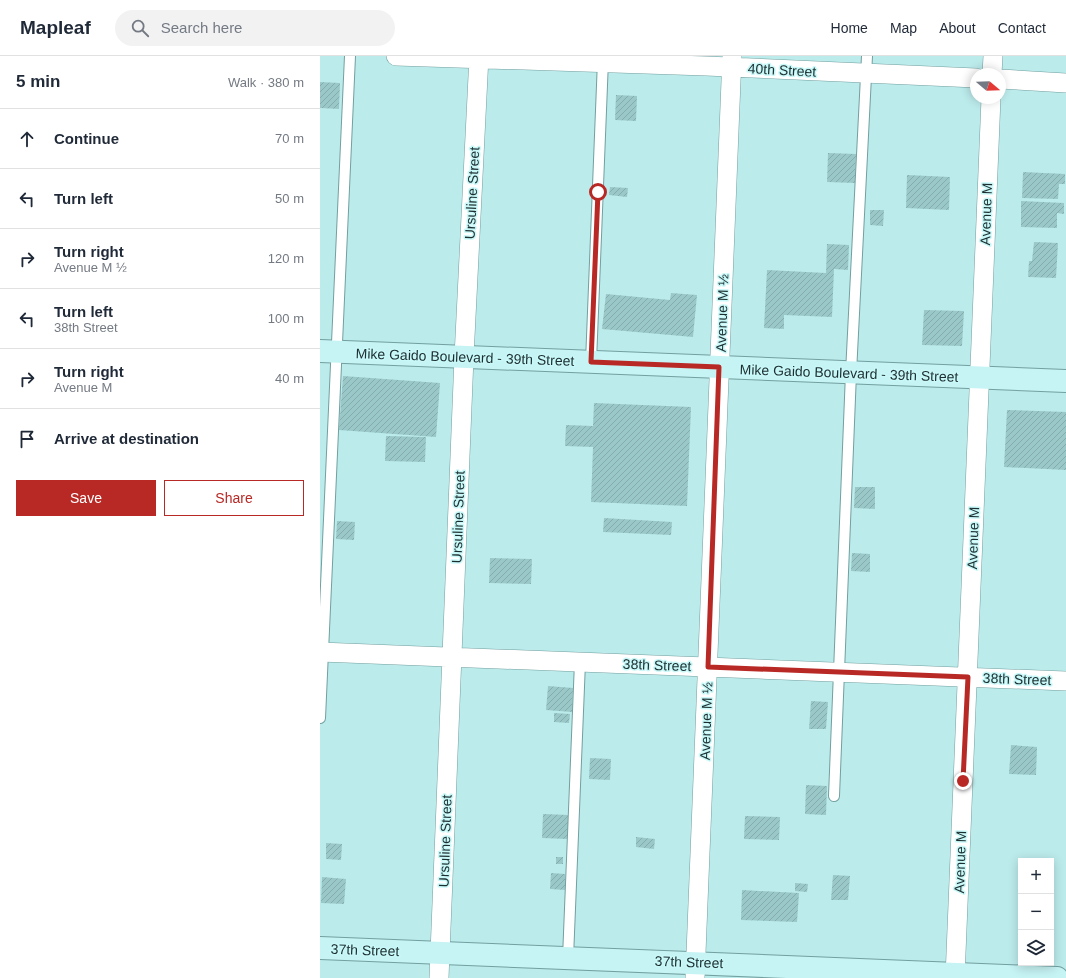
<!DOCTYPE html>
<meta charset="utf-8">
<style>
body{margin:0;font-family:Arial,sans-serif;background:#f2f2f3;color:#1f2937}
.controls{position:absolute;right:12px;bottom:12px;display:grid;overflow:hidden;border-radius:0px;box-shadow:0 2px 10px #0003}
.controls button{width:36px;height:36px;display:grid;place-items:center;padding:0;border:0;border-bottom:1px solid #e0e1e3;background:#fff;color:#1f2937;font:20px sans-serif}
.compass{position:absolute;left:650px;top:12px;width:36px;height:36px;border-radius:50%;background:#fff;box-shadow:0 2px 10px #0003;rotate:109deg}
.stop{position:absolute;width:12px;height:12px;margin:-9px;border:3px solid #b82925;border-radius:50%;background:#fff}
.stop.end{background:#b82925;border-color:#fff;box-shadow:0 1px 4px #0008}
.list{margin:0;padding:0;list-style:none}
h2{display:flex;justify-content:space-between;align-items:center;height:52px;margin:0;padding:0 16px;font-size:17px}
h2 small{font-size:13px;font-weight:400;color:#747a83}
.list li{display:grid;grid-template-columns:26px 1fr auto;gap:12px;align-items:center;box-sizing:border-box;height:60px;padding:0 16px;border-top:1px solid #e0e1e3}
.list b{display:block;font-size:15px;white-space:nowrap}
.list p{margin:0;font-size:13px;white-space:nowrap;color:#747a83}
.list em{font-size:13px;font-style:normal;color:#747a83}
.actions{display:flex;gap:8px;padding:12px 16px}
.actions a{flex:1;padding:9px 0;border:1px solid #b82925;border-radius:0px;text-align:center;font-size:14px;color:#b82925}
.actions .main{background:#b82925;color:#fff}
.icon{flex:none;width:22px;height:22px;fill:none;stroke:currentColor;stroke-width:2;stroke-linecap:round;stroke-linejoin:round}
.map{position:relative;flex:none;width:746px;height:922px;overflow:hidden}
header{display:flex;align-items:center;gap:24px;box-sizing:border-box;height:56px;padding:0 20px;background:#fff;border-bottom:1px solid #e0e1e3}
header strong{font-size:19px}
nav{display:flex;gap:22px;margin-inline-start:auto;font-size:14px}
.search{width:280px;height:36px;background:#f2f2f3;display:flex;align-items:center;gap:10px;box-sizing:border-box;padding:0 14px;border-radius:22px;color:#747a83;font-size:15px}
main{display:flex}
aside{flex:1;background:#fff}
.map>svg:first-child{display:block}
.building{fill:url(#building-hatch)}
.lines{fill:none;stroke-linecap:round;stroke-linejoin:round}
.lane-casing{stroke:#729f9f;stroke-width:12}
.street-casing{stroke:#729f9f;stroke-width:20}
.secondary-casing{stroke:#729f9f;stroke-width:24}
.lane{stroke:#fff;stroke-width:10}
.street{stroke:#fff;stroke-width:19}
.secondary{stroke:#c6f3f4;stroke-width:22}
.route{stroke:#b82925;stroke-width:5}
.labels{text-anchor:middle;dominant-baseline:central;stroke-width:3;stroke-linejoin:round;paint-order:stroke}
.street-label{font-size:14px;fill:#1c2e2f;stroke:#c9f8f9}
</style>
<header>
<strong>Mapleaf</strong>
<div class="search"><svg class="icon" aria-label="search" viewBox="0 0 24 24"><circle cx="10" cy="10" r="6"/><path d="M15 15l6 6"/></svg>Search here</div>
<nav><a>Home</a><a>Map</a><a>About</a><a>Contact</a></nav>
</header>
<main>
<aside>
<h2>5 min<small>Walk · 380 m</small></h2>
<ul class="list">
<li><svg class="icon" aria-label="ahead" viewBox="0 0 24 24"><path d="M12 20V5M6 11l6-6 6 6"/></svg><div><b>Continue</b></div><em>70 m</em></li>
<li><svg class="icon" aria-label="left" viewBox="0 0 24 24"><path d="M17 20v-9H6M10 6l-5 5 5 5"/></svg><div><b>Turn left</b></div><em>50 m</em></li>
<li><svg class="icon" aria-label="right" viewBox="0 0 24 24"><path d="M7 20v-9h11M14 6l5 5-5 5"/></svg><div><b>Turn right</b><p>Avenue M ½</p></div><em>120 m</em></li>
<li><svg class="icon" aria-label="left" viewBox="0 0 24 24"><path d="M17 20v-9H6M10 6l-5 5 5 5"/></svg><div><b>Turn left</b><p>38th Street</p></div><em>100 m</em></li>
<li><svg class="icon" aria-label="right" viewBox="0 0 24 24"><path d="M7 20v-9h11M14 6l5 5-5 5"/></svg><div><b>Turn right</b><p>Avenue M</p></div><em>40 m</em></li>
<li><svg class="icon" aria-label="arrive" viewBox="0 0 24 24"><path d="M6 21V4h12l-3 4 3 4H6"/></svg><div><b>Arrive at destination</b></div></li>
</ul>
<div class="actions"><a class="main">Save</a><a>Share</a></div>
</aside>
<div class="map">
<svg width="746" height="922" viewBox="0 0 746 922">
<defs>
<pattern id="building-hatch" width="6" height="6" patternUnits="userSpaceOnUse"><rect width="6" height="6" fill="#9ac8c9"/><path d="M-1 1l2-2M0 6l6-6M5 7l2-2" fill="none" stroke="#84acad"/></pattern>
</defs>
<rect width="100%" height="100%" fill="#bcebec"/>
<path class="building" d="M0,26L20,27L19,53L0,52Z
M296,39L317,40L316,65L295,64Z
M508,97L536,98L535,127L507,126Z
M703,116L745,118V128H739L738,143L702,142Z
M587,119L630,121L629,154L586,152Z
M290,131L308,132L307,141L289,139Z
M701,145L744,147V158L737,157V172L701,171Z
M550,154H564L563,170L550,169Z
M714,186L738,187L736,222L708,221L709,205H712Z
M507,188L529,189L528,214L514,213L512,261L464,259V273L444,272L447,214L506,217Z
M351,237L377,239L373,281L282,273L286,238L350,244Z
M604,254L644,255L642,290L602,289Z
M23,320L120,327L116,381L19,374Z
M274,347L371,351L367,450L271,446L273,391L245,390L246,369L273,370Z
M687,354L746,356V414L684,411Z
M66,380L106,381L105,406L65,405Z
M535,431H555V453L534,452Z
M284,462L352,466L351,479L283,476Z
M17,465L35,466L34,484L16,483Z
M532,497L550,498V516L531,515Z
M170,502L212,503L211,528L169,527Z
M228,630L253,632L252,656L226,654Z
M491,645L508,646L506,673H489Z
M234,657L250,658L249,667L234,666Z
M691,689L717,691L716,719L689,718Z
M270,702L291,703L290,724L269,723Z
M486,729L507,730L506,759L485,758Z
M223,758L249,759L247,783L222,782Z
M425,760L460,761L459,784L424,783Z
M316,781L335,783L334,793L316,791Z
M6,787L22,788L21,804L6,803Z
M236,801H243V808H236Z
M231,817L245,818V834L230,833Z
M513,819L530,820L528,844H511Z
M2,821L26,823L24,848L1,847Z
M475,827L488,828L487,836L475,835Z
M422,834L479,837L477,866L421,864Z"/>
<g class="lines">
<g class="lane-casing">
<path id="lane" d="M271,306L283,4
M0,662L30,0
M514,740L531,317L547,0
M248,902L260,606"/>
</g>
<g class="street-casing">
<path id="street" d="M76,0L386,10L656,22
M672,18L673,0
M680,23L746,27
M0,596L746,625
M119,922L144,301L159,0
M375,922L412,0
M635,922L671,42"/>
</g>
<g class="secondary-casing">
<path id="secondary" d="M0,295L746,325
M0,892L737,922"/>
</g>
<use href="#lane" class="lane"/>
<use href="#street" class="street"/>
<use href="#secondary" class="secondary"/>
</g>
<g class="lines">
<path class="route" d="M278,136L271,306L399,311L388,611L648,621L643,725"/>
</g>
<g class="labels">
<g class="street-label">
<text transform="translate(462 14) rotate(3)">40th Street</text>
<text transform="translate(152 137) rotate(-87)">Ursuline Street</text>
<text transform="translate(666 158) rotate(-88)">Avenue M</text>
<text transform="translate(402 257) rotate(-88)">Avenue M ½</text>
<text transform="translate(145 301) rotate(2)">Mike Gaido Boulevard - 39th Street</text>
<text transform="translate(529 317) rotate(2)">Mike Gaido Boulevard - 39th Street</text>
<text transform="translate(138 461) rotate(-88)">Ursuline Street</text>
<text transform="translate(653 482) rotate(-88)">Avenue M</text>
<text transform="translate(337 609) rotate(2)">38th Street</text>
<text transform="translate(697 623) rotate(2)">38th Street</text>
<text transform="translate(386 665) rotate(-88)">Avenue M ½</text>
<text transform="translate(125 785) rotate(-88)">Ursuline Street</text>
<text transform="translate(640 806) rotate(-88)">Avenue M</text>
<text transform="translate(45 894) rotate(2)">37th Street</text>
<text transform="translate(369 906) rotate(2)">37th Street</text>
</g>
</g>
</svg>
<div class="controls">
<button>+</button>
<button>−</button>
<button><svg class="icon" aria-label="layers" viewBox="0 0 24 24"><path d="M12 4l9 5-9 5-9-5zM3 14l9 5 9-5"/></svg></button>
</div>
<svg class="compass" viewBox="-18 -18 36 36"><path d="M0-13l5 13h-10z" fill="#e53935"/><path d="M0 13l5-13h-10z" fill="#747a83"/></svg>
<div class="stop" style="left:278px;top:136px"></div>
<div class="stop end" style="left:643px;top:725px"></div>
</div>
</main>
